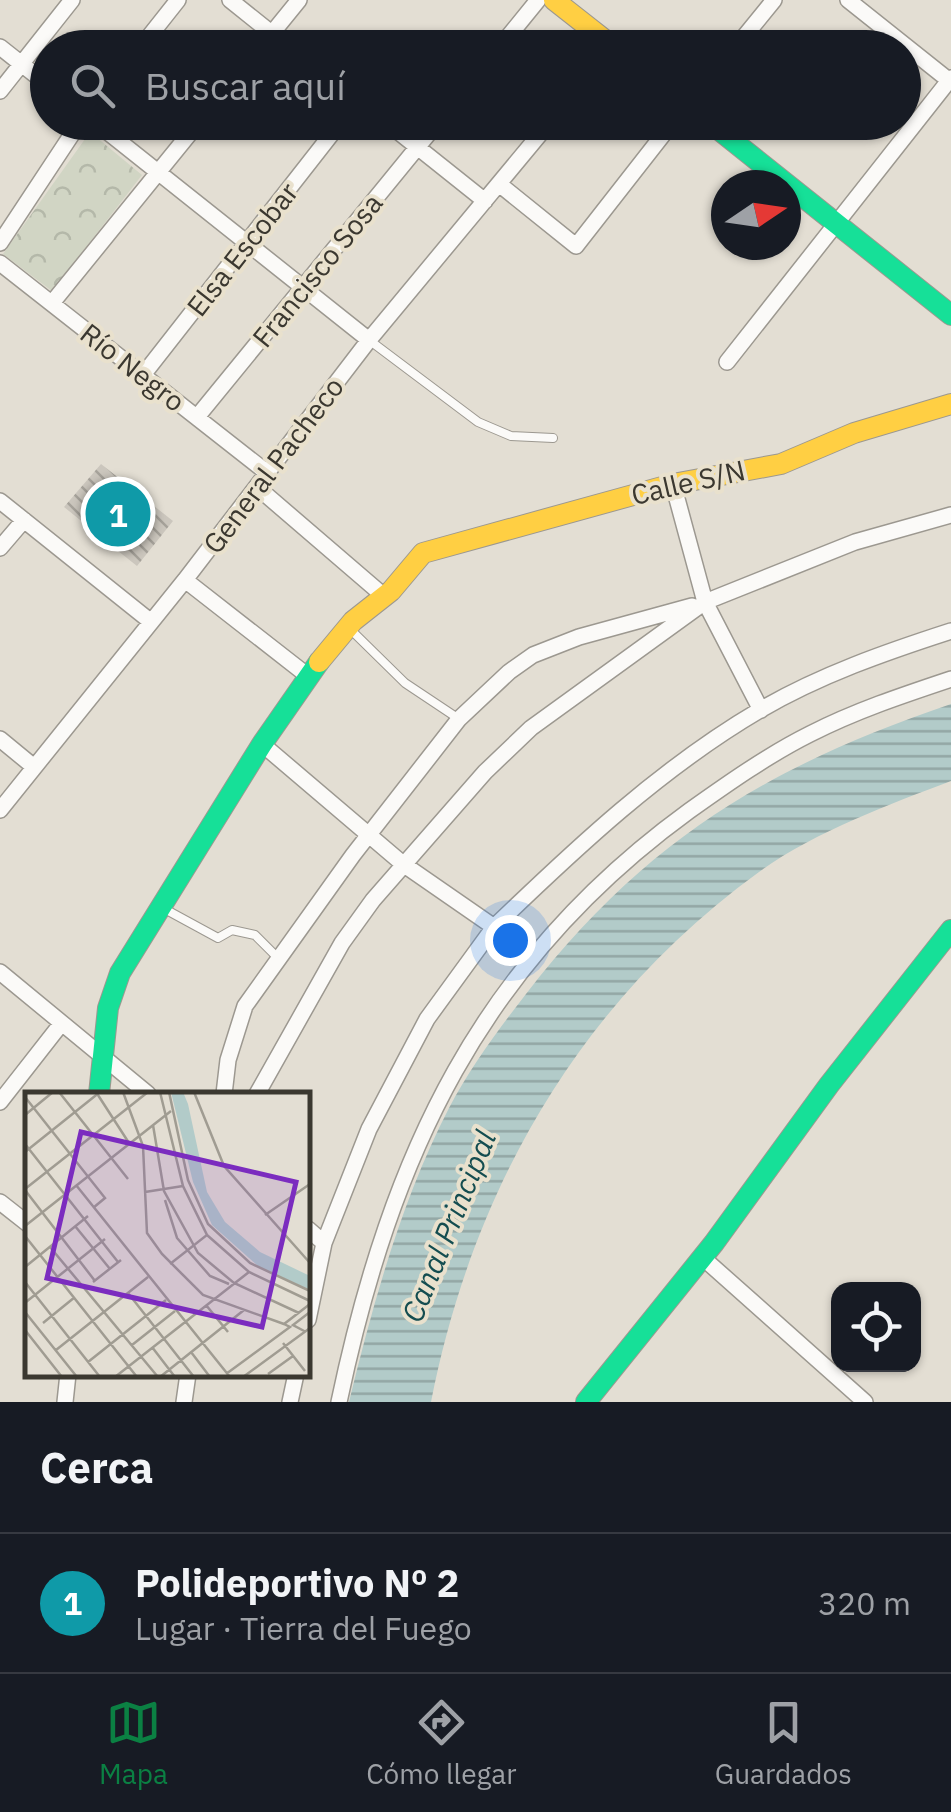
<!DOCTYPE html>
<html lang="es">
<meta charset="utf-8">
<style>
body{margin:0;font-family:"IBM Plex Sans",sans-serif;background:#242831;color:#f1f3f6}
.controls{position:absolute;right:30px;bottom:30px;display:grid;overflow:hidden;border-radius:20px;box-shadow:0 2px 8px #0004}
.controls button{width:90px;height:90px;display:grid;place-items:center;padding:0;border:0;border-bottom:2px solid #363941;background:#171b24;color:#f1f3f6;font:50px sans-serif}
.compass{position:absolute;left:711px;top:170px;width:90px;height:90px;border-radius:50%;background:#171b24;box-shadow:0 2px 8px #0004;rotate:77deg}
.you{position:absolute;left:510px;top:940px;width:35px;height:35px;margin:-25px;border:8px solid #fff;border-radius:50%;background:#1a73e8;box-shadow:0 0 0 15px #1a73e833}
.badge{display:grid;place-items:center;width:65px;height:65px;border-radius:50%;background:#0b8043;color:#fff;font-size:32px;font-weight:700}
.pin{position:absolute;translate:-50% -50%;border:5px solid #fff;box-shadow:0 2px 10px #0006}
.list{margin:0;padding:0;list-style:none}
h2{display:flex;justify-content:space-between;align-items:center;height:130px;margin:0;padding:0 40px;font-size:42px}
h2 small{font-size:32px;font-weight:400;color:#9ea1a6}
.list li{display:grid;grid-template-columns:65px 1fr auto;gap:30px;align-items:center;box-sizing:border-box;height:140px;padding:0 40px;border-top:2px solid #363941}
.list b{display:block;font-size:38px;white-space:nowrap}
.list p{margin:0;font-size:32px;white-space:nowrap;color:#9ea1a6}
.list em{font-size:32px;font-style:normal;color:#9ea1a6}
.icon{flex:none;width:55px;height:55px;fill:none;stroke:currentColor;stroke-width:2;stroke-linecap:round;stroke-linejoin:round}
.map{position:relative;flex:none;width:951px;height:1402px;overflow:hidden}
.search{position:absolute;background:#171b24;box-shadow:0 2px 8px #0004;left:30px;right:30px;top:30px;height:110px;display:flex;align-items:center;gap:25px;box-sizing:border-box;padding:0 35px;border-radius:55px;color:#9ea1a6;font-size:38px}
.sheet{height:270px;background:#171b24}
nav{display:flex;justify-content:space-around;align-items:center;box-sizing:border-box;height:140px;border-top:2px solid #363941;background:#171b24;font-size:28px;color:#9ea1a6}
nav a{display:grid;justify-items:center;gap:5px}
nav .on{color:#0b8043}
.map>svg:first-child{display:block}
.park{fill:url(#park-crowns)}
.water{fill:url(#water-rules)}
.building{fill:url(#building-back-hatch)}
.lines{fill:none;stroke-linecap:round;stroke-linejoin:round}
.lane-casing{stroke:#9c9890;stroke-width:10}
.street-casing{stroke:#9c9890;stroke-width:18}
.fast-casing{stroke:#9c9890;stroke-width:22}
.slow-casing{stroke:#9c9890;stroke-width:22}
.lane{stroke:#fbfaf8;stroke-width:8}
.street{stroke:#fbfaf8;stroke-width:15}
.fast{stroke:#16e098;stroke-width:20}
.slow{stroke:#ffcf43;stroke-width:20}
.labels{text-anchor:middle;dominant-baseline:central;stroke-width:8;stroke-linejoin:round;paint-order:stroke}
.street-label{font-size:28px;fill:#3b3830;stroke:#e9e1cd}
.water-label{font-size:30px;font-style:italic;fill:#144d50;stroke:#e9e1cd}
.inset-road{fill:none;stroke:#a09c92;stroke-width:2.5}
.view{fill:#7b2cbf;fill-opacity:0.15;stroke:#7b2cbf;stroke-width:5}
.inset-edge{fill:none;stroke:#3b3830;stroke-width:5}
</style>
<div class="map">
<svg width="951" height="1402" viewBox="0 0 951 1402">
<defs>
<pattern id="park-crowns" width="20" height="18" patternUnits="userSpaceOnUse" patternTransform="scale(2.5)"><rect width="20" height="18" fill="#d1d5c4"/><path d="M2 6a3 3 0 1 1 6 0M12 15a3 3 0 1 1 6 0" fill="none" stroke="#b4b8a9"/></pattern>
<pattern id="water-rules" width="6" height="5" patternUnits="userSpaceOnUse" patternTransform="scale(2.5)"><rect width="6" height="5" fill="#b2cbc9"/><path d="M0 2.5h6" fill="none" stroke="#92a6a4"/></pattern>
<pattern id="building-back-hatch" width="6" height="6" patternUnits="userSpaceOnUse" patternTransform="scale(2.5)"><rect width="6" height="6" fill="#cbc6bd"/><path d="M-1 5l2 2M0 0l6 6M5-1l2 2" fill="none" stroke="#a6a29a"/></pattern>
</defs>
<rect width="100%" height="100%" fill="#e3ded3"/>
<path class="park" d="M90,132L142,175L52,291L3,254Z"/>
<path class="water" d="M951,704V781C888,805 814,832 759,872C581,1001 473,1187 431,1402H349C373,1303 402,1199 449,1108C470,1068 498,1030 526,994C645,840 769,766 951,704Z"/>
<path class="building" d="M101,464L173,521L137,566L108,543L105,547L97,540L100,536L64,507Z"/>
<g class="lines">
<g class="lane-casing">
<path id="lane" d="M369,340L478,422L511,436L553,438
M351,630L405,683L459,719
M161,907L218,938L232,930L255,935L278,958"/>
</g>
<g class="street-casing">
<path id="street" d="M230,0L290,48
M848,0L951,82
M0,47L48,85
M140,48L178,0
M260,48L299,0
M499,48L538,0
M735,48L774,0
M0,91L72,0
M95,122L369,340
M386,122L485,201
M499,184L576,246L673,122
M0,243L80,122
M0,263L265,471
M52,303L199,122
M727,362L951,78
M143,375L341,122
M197,417L438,122
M673,484L705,602L761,710
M257,487L385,597
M0,501L150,621
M0,548L24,520
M185,580L308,676
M0,739L34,767
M262,744L403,864L494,927C576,848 661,768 760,710C820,675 886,652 951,631
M0,810L185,580L369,340L550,122
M0,972L148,1094
M224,1094L228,1060L245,1006L353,855L459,719L509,672L533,655L579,637L692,606
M257,1094L342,943L373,900L485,772L531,728L705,602L855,542L951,515
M0,1102L61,1024
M0,1202L28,1224
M308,1229L324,1243
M702,1257L865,1402
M308,1320L324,1243L369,1129L427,1019L494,927
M65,1402L68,1374
M184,1402L188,1374
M290,1402L296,1374
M339,1402C391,1155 480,963 689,811C727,784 768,755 810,734C855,711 903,695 951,679"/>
</g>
<g class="fast-casing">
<path id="fast" d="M709,122L951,315
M99,1094L108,1008L120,973L262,744L319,662
M586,1402L714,1243L829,1085L951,930"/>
</g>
<g class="slow-casing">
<path id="slow" d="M554,0L615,48
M319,662L353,621L391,591L423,553L673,484L781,464L854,433L951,404"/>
</g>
<use href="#lane" class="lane"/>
<use href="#street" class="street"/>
<use href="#fast" class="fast"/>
<use href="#slow" class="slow"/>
</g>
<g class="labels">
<g class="street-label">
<text transform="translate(242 249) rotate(-52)">Elsa Escobar</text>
<text transform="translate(317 270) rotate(-51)">Francisco Sosa</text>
<text transform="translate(133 367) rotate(38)">Río Negro</text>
<text transform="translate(273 465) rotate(-53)">General Pacheco</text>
<text transform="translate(688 482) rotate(-13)">Calle S/N</text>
</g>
<g class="water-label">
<text transform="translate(448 1226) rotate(-68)">Canal Principal</text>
</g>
</g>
<g transform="translate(25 1092)">
<rect width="285" height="285" fill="#e3ded3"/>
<path d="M146,0H158L163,12L182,100L200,130L235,160L285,184V198L233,174L187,133L168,90Z" fill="#b2cbc9"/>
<path class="inset-road" d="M34,0L103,87M71,0L104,51M98,0L118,54L122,141L137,162L178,203L259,232L285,212M135,0L158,94L182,143L145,172M144,0L163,88L183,132L225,171L285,199M169,0L199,74L285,171M0,5L80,106L68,116M0,23L28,0M128,33L139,99L173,161L209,191L274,221M0,52L93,170M0,60L75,0M51,93L205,285M0,97L123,0M0,98L70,189M120,100L158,94M140,108L152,146L185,184L204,192M240,123L285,92M0,134L146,19M50,134L85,177M182,143L224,180L285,209M0,144L112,285M25,155L133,285M0,175L63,124M0,190L75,285M68,190L96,168M103,201L169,285M1,210L80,147M181,213L203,240M0,220L52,285M18,231L50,205M0,238L37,285M281,240L268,233L285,220M258,251L280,279M107,253L150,219M127,255L150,285M31,258L123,185M166,260L185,285M63,270L141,208M201,282L265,235L259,232M243,282L268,264M90,285L224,180M135,285L219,218M218,285L285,236"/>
<path class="view" d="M56,40L271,90L237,235L22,186Z"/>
<rect width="285" height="285" class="inset-edge"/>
</g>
</svg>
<div class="controls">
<button><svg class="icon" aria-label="locate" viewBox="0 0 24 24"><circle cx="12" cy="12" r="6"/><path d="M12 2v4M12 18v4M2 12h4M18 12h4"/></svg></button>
</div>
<svg class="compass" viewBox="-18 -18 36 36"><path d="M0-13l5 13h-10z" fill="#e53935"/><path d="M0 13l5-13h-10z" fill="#9ea1a6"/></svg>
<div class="you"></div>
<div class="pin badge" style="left:118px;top:514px;background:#0f9aa8">1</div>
<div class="search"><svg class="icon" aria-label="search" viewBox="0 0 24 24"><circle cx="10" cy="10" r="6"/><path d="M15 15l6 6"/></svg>Buscar aquí</div>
</div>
<section class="sheet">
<h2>Cerca<small></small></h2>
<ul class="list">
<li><span class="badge" style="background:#0f9aa8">1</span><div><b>Polideportivo Nº 2</b><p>Lugar · Tierra del Fuego</p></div><em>320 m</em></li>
</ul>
</section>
<nav>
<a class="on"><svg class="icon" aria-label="map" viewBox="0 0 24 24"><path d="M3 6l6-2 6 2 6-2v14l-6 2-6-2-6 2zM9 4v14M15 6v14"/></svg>Mapa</a>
<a><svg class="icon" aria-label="directions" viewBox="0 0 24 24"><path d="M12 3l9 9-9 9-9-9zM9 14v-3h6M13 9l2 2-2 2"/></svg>Cómo llegar</a>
<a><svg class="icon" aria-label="saved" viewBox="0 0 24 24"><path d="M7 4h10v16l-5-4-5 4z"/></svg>Guardados</a>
</nav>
